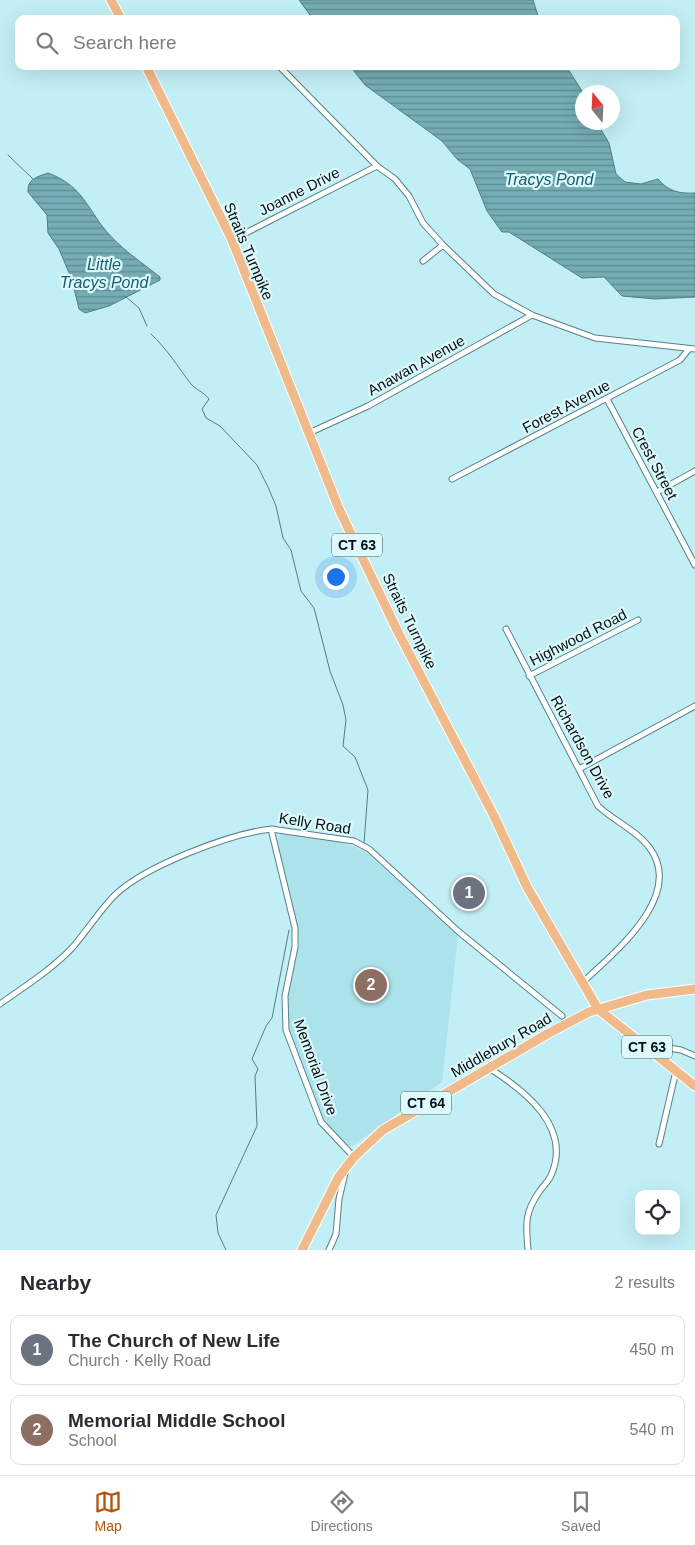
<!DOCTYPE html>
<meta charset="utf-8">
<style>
body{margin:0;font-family:Arial,sans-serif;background:#f7f7f7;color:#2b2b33}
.controls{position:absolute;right:15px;bottom:15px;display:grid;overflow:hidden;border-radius:10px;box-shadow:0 5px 20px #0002}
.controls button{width:45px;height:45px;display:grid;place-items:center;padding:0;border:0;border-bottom:1px solid #e1e1e2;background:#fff;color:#2b2b33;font:25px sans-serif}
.compass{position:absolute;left:575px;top:85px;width:45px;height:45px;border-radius:50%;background:#fff;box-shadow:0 5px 20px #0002;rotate:342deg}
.you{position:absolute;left:335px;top:576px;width:18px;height:18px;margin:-12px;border:4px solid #fff;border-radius:50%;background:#1a73e8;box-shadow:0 0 0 8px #1a73e833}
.badge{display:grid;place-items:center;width:32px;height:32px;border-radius:50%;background:#b45309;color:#fff;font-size:16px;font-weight:700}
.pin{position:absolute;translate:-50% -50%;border:2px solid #fff;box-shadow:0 1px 5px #0006}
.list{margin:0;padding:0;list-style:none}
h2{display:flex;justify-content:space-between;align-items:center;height:65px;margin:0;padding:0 20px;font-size:21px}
h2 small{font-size:16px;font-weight:400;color:#7c7c81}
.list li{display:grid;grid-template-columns:32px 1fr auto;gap:15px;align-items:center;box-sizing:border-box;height:70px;margin:0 10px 10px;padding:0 10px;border:1px solid #e1e1e2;border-radius:10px}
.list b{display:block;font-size:19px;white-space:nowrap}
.list p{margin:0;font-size:16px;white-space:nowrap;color:#7c7c81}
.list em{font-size:16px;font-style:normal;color:#7c7c81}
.icon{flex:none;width:28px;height:28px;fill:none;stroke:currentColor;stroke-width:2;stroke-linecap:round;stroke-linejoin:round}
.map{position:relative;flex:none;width:695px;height:1250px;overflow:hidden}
.search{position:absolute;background:#fff;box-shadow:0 5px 20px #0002;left:15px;right:15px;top:15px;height:55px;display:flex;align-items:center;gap:12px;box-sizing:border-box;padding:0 18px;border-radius:10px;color:#7c7c81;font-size:19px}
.sheet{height:225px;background:#fff}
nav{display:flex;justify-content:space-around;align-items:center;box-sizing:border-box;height:70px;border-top:1px solid #e1e1e2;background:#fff;font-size:14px;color:#7c7c81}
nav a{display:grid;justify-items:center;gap:2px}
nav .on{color:#b45309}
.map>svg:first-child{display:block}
.built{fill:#ace3ea}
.water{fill:url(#water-rules);stroke:#527e83}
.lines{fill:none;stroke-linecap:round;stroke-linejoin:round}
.stream{stroke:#527e83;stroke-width:1}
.minor-casing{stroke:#578187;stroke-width:7}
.primary-casing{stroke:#fff;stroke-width:11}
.minor{stroke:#fff;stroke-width:5}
.primary{stroke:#f1ba8b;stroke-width:9}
.labels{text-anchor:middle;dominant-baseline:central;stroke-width:4.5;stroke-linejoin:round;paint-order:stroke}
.shield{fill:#def9fc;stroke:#445658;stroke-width:1}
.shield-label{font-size:14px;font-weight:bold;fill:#021012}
.street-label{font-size:15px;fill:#021012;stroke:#def9fc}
.water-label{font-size:16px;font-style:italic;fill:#16626a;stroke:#def9fc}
</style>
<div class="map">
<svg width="695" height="1250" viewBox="0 0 695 1250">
<defs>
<pattern id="water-rules" width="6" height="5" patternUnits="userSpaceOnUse" patternTransform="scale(1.25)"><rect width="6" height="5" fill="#75adb4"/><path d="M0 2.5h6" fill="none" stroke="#5e8b91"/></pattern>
</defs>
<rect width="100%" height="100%" fill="#c2eff5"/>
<path class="built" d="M284,833L341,842L365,851L458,936L442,1082L352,1146L347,1145L339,1138L322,1117L288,1026V993L299,945L294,911L277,841L281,834Z"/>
<path class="water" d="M299,0H533L539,19H313Z
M350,66H566L582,91V122L597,123L609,143L616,174L625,182L641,184L658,179C668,191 679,194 695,193V297L655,299L622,296L604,277L582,278L509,232H502L487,211L470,169L457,159L442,141L365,85Z
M48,173C78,184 85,202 102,226C118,247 140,261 160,277V280L109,306L85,313L79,309L72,280L59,249L48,233L47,215L28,192C27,179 37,177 48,173Z"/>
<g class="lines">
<path class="stream" d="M8,155L33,179
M125,296L139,308L147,326
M151,334C167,349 178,367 191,384C196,390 204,392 209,399L202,409L206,418L220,426L257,465L268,487L276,506L283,538L291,550L301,591L314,608L330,671L343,705L346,720L343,746L355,757L368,790L364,843
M226,1250L218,1233L216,1215L257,1126L255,1076L258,1069L252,1059L266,1026L272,1018L289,930"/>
<g class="minor-casing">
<path id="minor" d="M279,66L377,166L395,179L409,196L423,223L443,245L494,294L532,315L595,338L695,349
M232,240L377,166
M423,261L443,245
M607,399L695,565
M309,433L368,406L532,315
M452,479L680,360L688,350
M657,492L695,471
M506,629L598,806C614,821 636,830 649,847C686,895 615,952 583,982
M529,676L638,620
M579,769L695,706
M271,829L295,928V947L285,996L286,1030L321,1122L354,1157
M0,1004C25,986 51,970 72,948C87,931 99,911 115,895C145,866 229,834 271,829L354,841L369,849L459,932L562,1016
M645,1044L681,1050L695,1056
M489,1068C524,1090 571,1126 552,1173C550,1180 543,1186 539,1192C524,1214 526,1224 528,1250
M659,1144L676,1071
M329,1250L336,1234L339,1199L346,1169"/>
</g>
<g class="primary-casing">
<path id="primary" d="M111,0L121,19
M146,66L232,240L339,509L398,632L494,816L527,887L598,1009L695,1086
M302,1250L338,1178L354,1157L383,1130L549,1033L589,1012L647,995L695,989"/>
</g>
<use href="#minor" class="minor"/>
<use href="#primary" class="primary"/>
</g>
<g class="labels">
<g class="shield">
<rect x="332" y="533.5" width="50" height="23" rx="4"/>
<rect x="622" y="1035.5" width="50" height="23" rx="4"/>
<rect x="401" y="1091.5" width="50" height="23" rx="4"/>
</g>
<g class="shield-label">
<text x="357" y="545">CT 63</text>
<text x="647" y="1047">CT 63</text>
<text x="426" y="1103">CT 64</text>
</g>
<g class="street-label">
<text transform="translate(299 191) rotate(-27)">Joanne Drive</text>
<text transform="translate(249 251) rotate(67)">Straits Turnpike</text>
<text transform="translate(416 365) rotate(-29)">Anawan Avenue</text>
<text transform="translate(566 406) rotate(-28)">Forest Avenue</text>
<text transform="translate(655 463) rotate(62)">Crest Street</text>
<text transform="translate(410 621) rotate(64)">Straits Turnpike</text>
<text transform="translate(578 637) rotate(-27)">Highwood Road</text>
<text transform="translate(583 747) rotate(61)">Richardson Drive</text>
<text transform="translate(315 823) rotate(9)">Kelly Road</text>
<text transform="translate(501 1045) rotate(-30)">Middlebury Road</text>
<text transform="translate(316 1067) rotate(70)">Memorial Drive</text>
</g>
<g class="water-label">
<text x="549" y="179">Tracys Pond</text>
<text x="104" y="264">Little<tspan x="104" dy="18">Tracys Pond</tspan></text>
</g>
</g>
</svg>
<div class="controls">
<button><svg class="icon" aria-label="locate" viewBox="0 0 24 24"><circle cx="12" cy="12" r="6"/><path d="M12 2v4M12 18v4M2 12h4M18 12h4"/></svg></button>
</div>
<svg class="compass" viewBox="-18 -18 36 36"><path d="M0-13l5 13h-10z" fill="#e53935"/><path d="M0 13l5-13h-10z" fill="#7c7c81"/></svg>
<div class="you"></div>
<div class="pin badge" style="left:469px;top:893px;background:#6b7280">1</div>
<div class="pin badge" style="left:371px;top:985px;background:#8d6e63">2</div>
<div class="search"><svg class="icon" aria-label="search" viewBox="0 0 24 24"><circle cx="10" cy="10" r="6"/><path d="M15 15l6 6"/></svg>Search here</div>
</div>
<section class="sheet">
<h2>Nearby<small>2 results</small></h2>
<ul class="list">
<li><span class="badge" style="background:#6b7280">1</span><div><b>The Church of New Life</b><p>Church · Kelly Road</p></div><em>450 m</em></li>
<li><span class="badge" style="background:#8d6e63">2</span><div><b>Memorial Middle School</b><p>School</p></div><em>540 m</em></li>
</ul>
</section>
<nav>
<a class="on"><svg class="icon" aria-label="map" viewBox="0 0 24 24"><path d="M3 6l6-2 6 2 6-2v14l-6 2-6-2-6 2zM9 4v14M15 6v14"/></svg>Map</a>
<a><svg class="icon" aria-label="directions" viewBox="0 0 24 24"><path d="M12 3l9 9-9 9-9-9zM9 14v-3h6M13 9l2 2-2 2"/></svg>Directions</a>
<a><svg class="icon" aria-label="saved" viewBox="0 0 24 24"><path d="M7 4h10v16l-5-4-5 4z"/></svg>Saved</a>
</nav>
